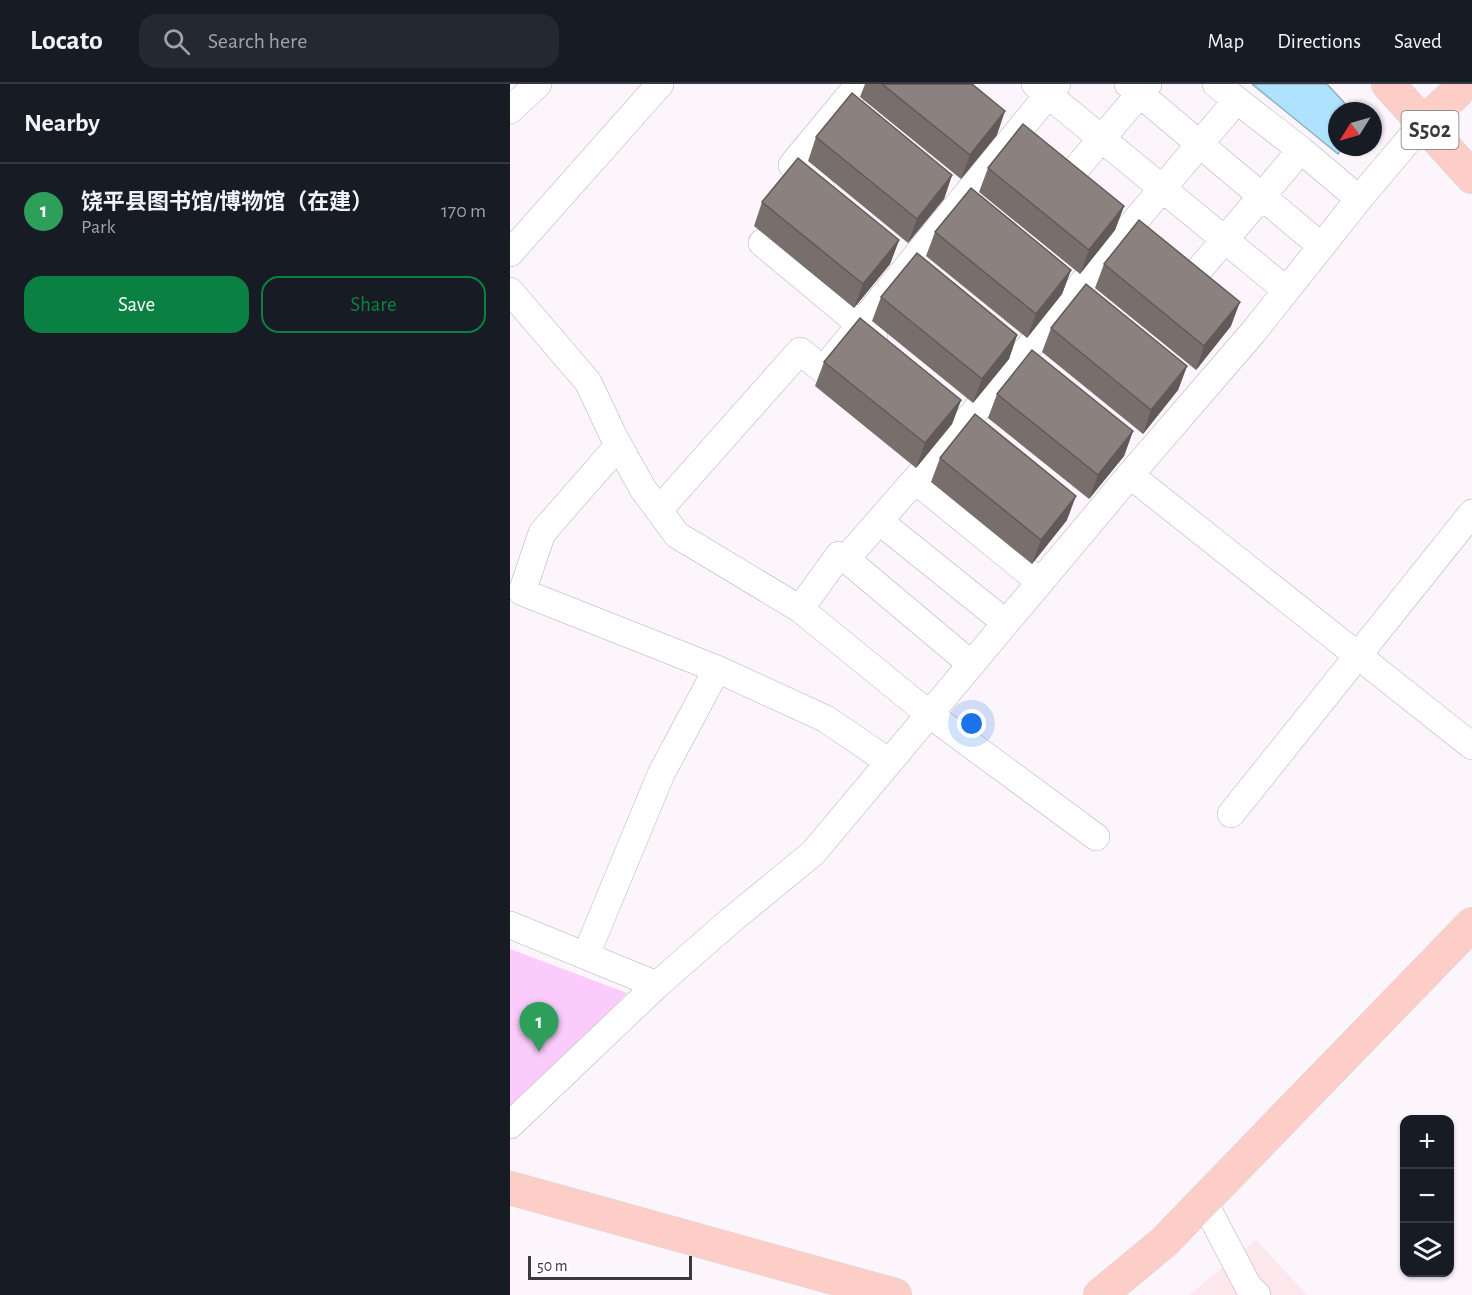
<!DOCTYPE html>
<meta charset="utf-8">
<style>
body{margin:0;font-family:"Alegreya Sans","Noto Sans SC",sans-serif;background:#242831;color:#f1f3f6}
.controls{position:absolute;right:18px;bottom:18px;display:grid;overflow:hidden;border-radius:12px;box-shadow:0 2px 4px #0004}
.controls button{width:54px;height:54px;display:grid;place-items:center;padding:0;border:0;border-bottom:2px solid #363941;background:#171b24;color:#f1f3f6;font:30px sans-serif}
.compass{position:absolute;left:818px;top:18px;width:54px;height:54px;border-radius:50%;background:#171b24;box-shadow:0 2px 4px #0004;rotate:233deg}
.scale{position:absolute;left:18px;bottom:15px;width:164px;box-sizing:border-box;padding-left:6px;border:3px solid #3b383b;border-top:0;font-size:16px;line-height:21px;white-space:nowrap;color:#3b383b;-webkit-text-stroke:4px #fff;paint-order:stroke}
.you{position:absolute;left:462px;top:640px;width:21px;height:21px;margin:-15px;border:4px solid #fff;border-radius:50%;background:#1a73e8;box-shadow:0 0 0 9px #1a73e833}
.badge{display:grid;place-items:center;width:39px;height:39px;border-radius:50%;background:#0b8043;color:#fff;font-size:20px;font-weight:700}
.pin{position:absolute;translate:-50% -50px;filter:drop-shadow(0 2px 3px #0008)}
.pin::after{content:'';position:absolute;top:32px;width:21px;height:18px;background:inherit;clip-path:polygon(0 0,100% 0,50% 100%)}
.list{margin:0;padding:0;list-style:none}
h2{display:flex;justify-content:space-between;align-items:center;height:78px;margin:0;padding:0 24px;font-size:26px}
h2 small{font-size:20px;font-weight:400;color:#9ea1a6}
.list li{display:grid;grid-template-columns:39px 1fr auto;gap:18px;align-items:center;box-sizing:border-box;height:96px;padding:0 24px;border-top:2px solid #363941}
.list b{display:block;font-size:22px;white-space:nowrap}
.list p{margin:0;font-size:20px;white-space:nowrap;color:#9ea1a6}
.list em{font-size:20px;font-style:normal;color:#9ea1a6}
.actions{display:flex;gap:12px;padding:18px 24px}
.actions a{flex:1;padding:14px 0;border:2px solid #0b8043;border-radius:18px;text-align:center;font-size:21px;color:#0b8043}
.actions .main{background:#0b8043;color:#fff}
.icon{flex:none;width:33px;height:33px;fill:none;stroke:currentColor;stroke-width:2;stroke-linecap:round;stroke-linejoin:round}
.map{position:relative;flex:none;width:962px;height:1211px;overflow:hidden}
header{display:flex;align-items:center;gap:36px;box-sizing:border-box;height:84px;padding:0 30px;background:#171b24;border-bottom:2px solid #363941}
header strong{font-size:28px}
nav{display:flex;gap:33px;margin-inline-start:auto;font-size:21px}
.search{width:420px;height:54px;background:#242831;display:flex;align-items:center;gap:15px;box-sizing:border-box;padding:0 21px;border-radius:18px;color:#9ea1a6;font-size:22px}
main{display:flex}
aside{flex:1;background:#171b24}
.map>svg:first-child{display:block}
.industrial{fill:#fce7ec}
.green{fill:#fbccfb}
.water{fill:#aee2fd;stroke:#8cafc3;stroke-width:1.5}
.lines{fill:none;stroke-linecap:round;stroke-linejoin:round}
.minor-casing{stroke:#b6afb6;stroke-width:28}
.major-casing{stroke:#d4d3d4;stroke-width:34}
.minor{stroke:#fff;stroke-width:27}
.major{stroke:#fdcec7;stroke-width:33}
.wall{fill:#786f6d}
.shaded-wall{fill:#615a59}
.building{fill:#8b817f;stroke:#615a59;stroke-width:1.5}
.labels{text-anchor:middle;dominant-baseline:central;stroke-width:6;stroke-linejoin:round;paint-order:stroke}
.shield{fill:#fff;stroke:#767476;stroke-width:1.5}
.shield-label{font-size:22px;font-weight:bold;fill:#3b383b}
</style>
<header>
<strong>Locato</strong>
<div class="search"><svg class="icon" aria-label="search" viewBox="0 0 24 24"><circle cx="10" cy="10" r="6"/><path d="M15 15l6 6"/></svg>Search here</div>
<nav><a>Map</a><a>Directions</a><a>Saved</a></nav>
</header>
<main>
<aside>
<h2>Nearby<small></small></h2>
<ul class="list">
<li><span class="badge" style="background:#2e9e5b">1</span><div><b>饶平县图书馆/博物馆（在建）</b><p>Park</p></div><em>170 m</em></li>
</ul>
<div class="actions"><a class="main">Save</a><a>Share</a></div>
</aside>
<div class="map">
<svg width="962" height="1211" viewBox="0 0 962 1211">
<rect width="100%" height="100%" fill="#fdf5fc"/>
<path class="industrial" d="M746,1156L797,1211H679Z"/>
<path class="green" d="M0,865L117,909L0,1027Z"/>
<path class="water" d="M742,0H817L842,27H827V63H833L828,70Z"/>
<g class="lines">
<g class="minor-casing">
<path id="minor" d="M525,0L776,206
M618,0L811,162
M706,0L791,66L849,115
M0,26L28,0
M559,93L638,0
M311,105L282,81L349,0
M252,159L364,252
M0,169L150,0
M682,194L791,66
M0,207L78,298L104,353L133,405L167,451L290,525L419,630L586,753
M108,362L32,449L12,508L207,585L316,635L379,678
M620,391L962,662
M405,396L530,498
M149,426L290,267L313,286L547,0
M369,437L496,539
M336,475L461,580
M290,525L329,471L336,475L460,333L726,17
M721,730L962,429
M0,841L147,901
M76,871L151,690L207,585
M0,1041L147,901L220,837L303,769L620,391L745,246L849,115L913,39
M693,1116L738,1202L747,1211"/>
</g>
<g class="major-casing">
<path id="major" d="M878,0L962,93
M913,39L947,8
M0,1104L385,1211
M590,1211L654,1158L962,840"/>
</g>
<use href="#minor" class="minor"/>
<use href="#major" class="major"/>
</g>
<path class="wall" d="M355,0H462L487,51L451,95L350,13Z
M306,53L442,91L434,115L398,159L298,77Z
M478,84L614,122L605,146L570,190L469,108Z
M252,118L389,156L380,180L344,224L244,142Z
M425,148L561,186L552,210L517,254L416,172Z
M594,180L721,242L686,286L585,204Z
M371,213L507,251L499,275L463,319L362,237Z
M541,244L677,282L668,306L633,350L532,268Z
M314,278L451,316L442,340L406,384L305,302Z
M487,310L623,347L614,372L579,415L478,334Z
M430,374L557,436L522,480L421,398Z"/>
<path class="shaded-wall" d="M495,27L487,51L451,95L460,71Z
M442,91L434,115L398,159L407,135Z
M614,122L605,146L570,190L579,166Z
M389,156L380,180L344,224L353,200Z
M561,186L552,210L517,254L526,230Z
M730,218L721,242L686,286L694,262Z
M507,251L499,275L463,319L472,295Z
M677,282L668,306L633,350L641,326Z
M451,316L442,340L406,384L415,359Z
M623,347L614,372L579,415L588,391Z
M566,412L557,436L522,480L531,456Z"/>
<path class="building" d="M372,0H462L495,27L460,71Z
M342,9L442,91L407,135L306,53Z
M513,40L614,122L579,166L478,84Z
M288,74L389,156L353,200L252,118Z
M461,104L561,186L526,230L425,148Z
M629,136L730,218L694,262L594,180Z
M407,169L507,251L472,295L371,213Z
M576,200L677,282L641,326L541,244Z
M350,234L451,316L415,359L314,278Z
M522,266L623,347L588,391L487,310Z
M465,330L566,412L531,456L430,374Z"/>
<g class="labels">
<rect class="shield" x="891.5" y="27" width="57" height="38" rx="4.5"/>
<g class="shield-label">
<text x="920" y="46">S502</text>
</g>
</g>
</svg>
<div class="controls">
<button>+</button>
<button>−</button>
<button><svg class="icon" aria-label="layers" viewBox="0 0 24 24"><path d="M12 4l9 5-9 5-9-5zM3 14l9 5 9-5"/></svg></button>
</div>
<svg class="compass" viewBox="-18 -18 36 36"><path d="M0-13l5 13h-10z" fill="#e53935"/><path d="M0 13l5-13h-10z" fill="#9ea1a6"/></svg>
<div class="scale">50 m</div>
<div class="you"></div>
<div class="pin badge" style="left:29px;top:968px;background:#2e9e5b">1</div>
</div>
</main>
